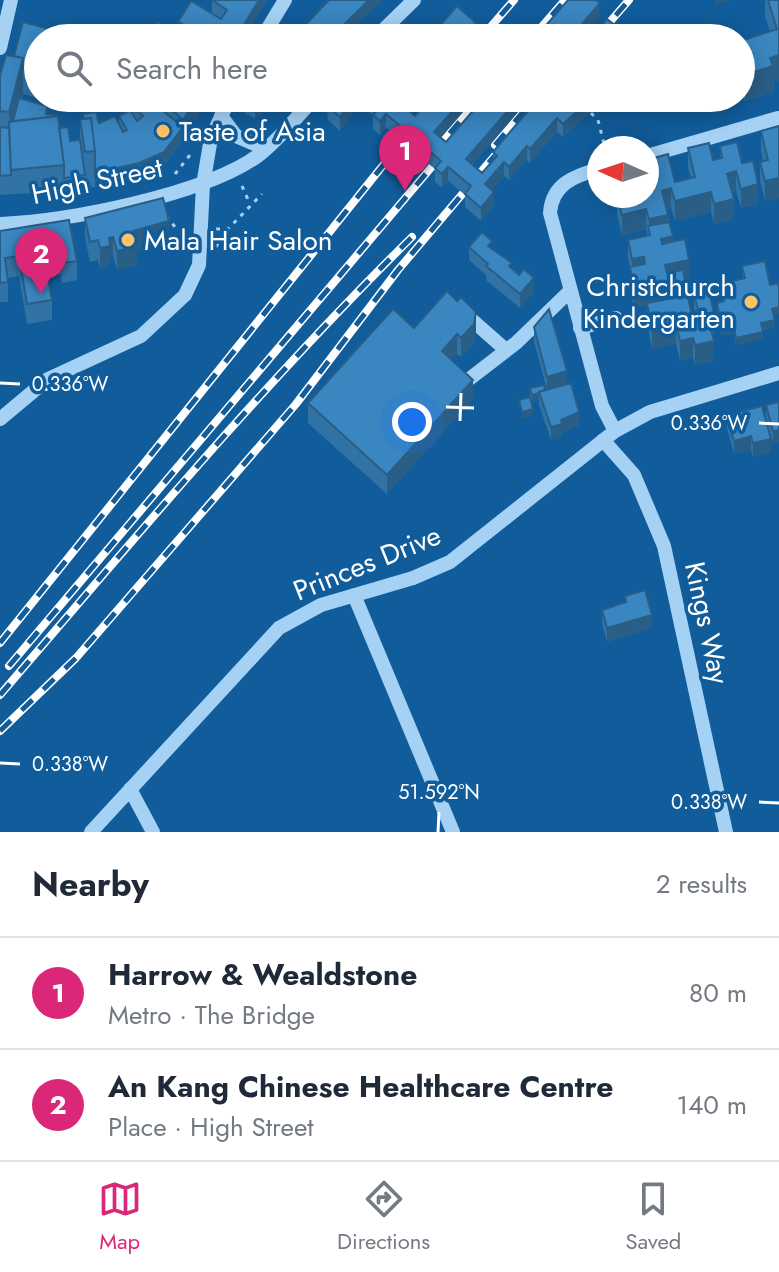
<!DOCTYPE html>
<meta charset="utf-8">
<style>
body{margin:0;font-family:Jost,sans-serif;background:#f2f2f3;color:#1f2937}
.compass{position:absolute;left:587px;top:136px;width:72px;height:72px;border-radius:50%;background:#fff;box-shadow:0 4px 20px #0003;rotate:273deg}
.you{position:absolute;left:412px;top:422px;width:28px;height:28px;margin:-20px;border:6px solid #fff;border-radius:50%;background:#1a73e8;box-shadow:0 0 0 12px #1a73e833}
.badge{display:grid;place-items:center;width:52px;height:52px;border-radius:50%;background:#db2777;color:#fff;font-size:26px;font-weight:700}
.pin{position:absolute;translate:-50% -66px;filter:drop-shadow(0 2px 4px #0008)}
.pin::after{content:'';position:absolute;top:42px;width:28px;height:24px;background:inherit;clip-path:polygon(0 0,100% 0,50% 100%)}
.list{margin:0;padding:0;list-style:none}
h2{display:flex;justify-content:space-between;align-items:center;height:104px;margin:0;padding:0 32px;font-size:34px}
h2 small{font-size:26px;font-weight:400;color:#747a83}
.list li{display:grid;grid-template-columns:52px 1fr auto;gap:24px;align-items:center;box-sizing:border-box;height:112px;padding:0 32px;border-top:2px solid #e0e1e3}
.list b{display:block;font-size:30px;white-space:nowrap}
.list p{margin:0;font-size:26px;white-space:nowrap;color:#747a83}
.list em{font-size:26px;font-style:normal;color:#747a83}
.icon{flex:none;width:44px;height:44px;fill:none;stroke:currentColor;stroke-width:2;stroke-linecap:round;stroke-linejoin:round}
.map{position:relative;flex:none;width:779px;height:832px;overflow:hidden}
.search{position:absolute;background:#fff;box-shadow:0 4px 20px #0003;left:24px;right:24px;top:24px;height:88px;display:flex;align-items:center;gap:20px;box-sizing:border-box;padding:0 28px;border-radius:44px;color:#747a83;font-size:30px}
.sheet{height:328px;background:#fff}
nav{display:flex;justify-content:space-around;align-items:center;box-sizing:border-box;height:112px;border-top:2px solid #e0e1e3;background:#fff;font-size:22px;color:#747a83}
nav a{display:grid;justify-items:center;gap:4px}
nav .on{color:#db2777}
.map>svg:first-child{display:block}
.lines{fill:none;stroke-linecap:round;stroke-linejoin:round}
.path{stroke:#a4d1f4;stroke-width:3;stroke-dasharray:4 6;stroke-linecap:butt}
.minor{stroke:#a4d1f4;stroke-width:14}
.rail-casing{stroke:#fff;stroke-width:8}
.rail{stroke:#115c9a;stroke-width:5;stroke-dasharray:15;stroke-linecap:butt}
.wall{fill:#3273a6}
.shaded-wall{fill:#295e87}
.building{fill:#3a86c1;stroke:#295e87;stroke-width:2}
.ticks{fill:none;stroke:#fff;stroke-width:3}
.poi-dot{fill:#ffc267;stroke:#115c9a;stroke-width:3}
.labels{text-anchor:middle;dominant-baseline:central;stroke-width:7;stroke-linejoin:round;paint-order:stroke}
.poi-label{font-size:28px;fill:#fff;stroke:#115c9a;text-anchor:start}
.street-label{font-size:28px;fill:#fff;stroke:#115c9a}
.ticks-label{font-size:20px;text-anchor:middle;fill:#fff;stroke:#115c9a;stroke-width:7;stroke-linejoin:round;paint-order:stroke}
</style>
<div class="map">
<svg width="779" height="832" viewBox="0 0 779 832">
<rect width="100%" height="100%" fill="#115c9a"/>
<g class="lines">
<path class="path" d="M591,113L598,120L605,148
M175,174L190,155
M242,186L250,204
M166,216L176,228H185
M216,229H228L262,194
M216,247L222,236"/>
<path class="minor" d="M262,38L285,0
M375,38L414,0
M0,48L11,0
M221,116L236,136L266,149
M647,156L778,118
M599,169C574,176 552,184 550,213L602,406L615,431
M0,224C69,221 204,195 259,155C280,139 296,117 315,98
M464,313L506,350
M580,328L616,318
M468,380L516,343L570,291
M0,419L48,379L141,336L185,295L199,265L203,185L211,138L230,98
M603,440L634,475L664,546L726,832
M354,595L453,832
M130,789L153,832
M91,832L279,628L321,605L413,578L450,562L615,431L650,412L779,373"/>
<g class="rail-casing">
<path id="rail" d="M481,38L514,0
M532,38L565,0
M596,38L629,0
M495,145L535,98
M430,156L480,98
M0,643L437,98
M9,666L446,150
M0,695C134,539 266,381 412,237
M0,731L76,658L296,404L398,270L508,140"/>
</g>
<use href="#rail" class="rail"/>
</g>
<path class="wall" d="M212,0H267L244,38L173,31L212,13Z
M765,0H779L773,92L745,101L741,89V41L770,31L765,16Z
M38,38V98L23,94L22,99L47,114L70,141L80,142V119L99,123L119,124V116H133V104L150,100V98H209L183,140L164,165L139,177L95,187L64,191L0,195V76L14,56Z
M38,98H91L87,110Z
M244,98H279L255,118L245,113Z
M326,98H422L410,112L482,173L493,161V152L539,98L594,102V109L563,137L557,132L530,163L527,160L509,180L504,176L492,190L494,206L481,221L465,207V195L448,181L442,188L435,182V169L417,154L411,161L404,155V142L386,128L380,135L373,129V116L359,104L340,131L328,120Z
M779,126V198L765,201L760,181V162L763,161L761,151V131Z
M720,146L742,163L758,204L741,208L736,191L732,192L734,219L714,224L711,212L675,221L671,208L667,209L673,241L689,280L685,281L691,312L694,311V294L714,314V334H712L714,361L695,365L693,358L680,361L676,344L652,349L647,323V305L634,308L630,287V267L628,260V240L648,236L646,229L622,235L617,214V196H647V160L675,182L691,178L688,168V148L713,160L720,158Z
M85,218L169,241L137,250V265L117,270L113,257H110V266L100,268L98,260L90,262L85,238Z
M69,220L77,261V280L62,283L61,274L52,276L51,267L46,268L52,300V320L27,324L19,276L8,278V302H0V231Z
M469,247L492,249L534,292L520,308L486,280V275L469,260Z
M742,266L770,285L779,289V314L774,315L775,327L763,330V339L736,345L734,333L722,336L717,310V303L723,302L720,284L743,279Z
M534,327L567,384L579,425L562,433V437L551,440L539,405V400L532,402L530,395V388L547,390L534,341Z
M414,328L476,332L474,343L461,357L457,354L451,360L473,399L387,494L308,423V403Z
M779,402L773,444L766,418V405Z
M727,415L771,452L753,457L751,450L734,454L727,428Z
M625,596L652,628L607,642L602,623V610L625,602Z"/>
<path class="shaded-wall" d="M259,0H267L244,38H236Z
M369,0H383L344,38H330Z
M715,0H730L715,5Z
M600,3V17L581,38H570Z
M476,23V36L475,38H463Z
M617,27V38H610V35Z
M779,55V81L773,83V92L745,101V75L770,58Z
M23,58V94L13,134H10L9,112Z
M197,98H209L183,140V120Z
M255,98H279L255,118Z
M354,98H359V104L340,131V117Z
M410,98H422L404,119V106Z
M464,98H475L434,146V132Z
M519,98H530L466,173V159Z
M590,98H597L594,102V109L563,137V124Z
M386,114V128L380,135V121Z
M557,118V132L530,163V149Z
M183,127V140L164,165L139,177L95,187V173Z
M417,140V154L411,161V148Z
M527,146V160L509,180V167Z
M504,162V176L485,198V184Z
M448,167V181L442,188V174Z
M736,171V191L727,193V174Z
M779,178V198L765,201V181Z
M758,184V204L741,208V189Z
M671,188V208L662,210V191Z
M494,192V206L481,221V208Z
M711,192V212L675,221V201Z
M734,199V219L714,224V204Z
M646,209V229L622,235V215Z
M668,215V234L649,231V219Z
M169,221V241L137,250V265L117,270V251L133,231Z
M673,236V256L661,258V239Z
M113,237V257H110V266L100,268V248L109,238Z
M644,257V276L632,279V259Z
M689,260V280L665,285V265Z
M534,278V292L520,308V294Z
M665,281V301L634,308V288Z
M779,307V314L772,316V309Z
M476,312V332L474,343L461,357V338Z
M775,320V327L761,330V323Z
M676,324V344L652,349V329Z
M734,327V333L722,336V329Z
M763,332V339L736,345V338Z
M457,334V354L442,371V351Z
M693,338V358L680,361V341Z
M714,341V361L695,365V345Z
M567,371V385L547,390V377Z
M473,380V399L387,494V475Z
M539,394V400L532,402V395Z
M533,409V416L522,419V412Z
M579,412V425L562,433V437L551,440V427Z
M779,430V443L773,444V431Z
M751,436V450L734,454V441Z
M771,439V452L753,457V443Z
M652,615V628L607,642V628Z"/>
<path class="building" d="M212,0H259L236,38H206L178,22L191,1L221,19L227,10Z
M329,0H369L330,38H293Z
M568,0H596L600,3L570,38H535Z
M768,0H779V55L770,58L773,66L745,75L741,64V41L777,29Z
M457,6L476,23L463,38H429Z
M607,19L617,27L610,35L613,38H591Z
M23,22L84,38H38V72L23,69V58L14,56Z
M157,22L173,31L179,22L206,38H147Z
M487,32L495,38H482Z
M6,55L23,58L9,112L0,111V76Z
M19,98L47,106L46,114L58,115V118V116L13,121Z
M138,98H147L183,127L164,152L139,163L95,173V151L91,118L83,119V114L96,112L99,123L115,116L123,132L127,130L119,116L130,110L137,121L143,116L133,104Z
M159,98H197L183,120Z
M327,98H354L340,117L328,107Z
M368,98H410L404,106L415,116L431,98H464L434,132L446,142L484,98H519L466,159L482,173L497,156L493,152L539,98H592L563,124L557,118L530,149L527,146L509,167L504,162L485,184L494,192L481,208L465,194L471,186L448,167L442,174L435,168L441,161L417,140L411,148L404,141L410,134L386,114L380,121L373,115L379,108Z
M58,116L64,165L11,170L9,122Z
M91,118L95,151L85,152L80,119Z
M779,126V178L765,181L760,162L768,160L761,131Z
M0,127L9,128L11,175L0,176Z
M68,127L70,141L80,140L85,175L64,178V165L59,128Z
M737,142L742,163L753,161L758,184L741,189L736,171L727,174L734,199L714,204L711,192L675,201L671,188L662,191L668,215L649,219L646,209L622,215L617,196H647V173L650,172L647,160L668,154L675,182L695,177L688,148L709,143L713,160L722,158L720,146Z
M163,198L169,221L133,231L137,246L117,251L113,237L109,238L110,246L100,248L98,240L90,242L85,218Z
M69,220L77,261L62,263L61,254L52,256L51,247L43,249L52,300L27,304L19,256L5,258L8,282L0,283V231Z
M669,222L673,236L661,239L662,244L685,239L689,260L665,265L667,273L683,270L691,312L698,310L694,294L709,290L714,314L701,316L703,323L709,322L714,341L695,345L693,338L680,341L676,324L652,329L647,303L669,299L665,281L634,288L630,267L645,264L644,257L632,259L628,240L650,235L648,226Z
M482,232L492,241L488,246L512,263L509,266L519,275L524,269L534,278L520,294L486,266L488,264L469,247Z
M765,261L770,285L778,283L779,289V307L772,309L775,320L761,323L763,332L736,338L734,327L722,329L717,303L724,301L720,284L745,278L742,266Z
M447,291L457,301L461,297L476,312L474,324L461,338L457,334L442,351L473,380L387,475L308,403L393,309L414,328Z
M549,309L567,371L547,377L534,327Z
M571,383L579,412L561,420L562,424L551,427L539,392Z
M544,385L545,390L539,392V393L532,395L530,388Z
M530,397L533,409L522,412L519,400Z
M779,402V430L773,431L766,405Z
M762,406L771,439L753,443L751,436L734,441L727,415Z
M645,590L652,615L607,628L602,610L626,602L625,596Z"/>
<path class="ticks" d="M0,383L20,384M446,407L474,408M460,421L461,393M759,423L779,424M0,763L20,764M759,802L779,803M438,832L439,812"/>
<g class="poi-dot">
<circle cx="163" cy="131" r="8"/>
<circle cx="128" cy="240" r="8"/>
<circle cx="751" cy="302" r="8"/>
</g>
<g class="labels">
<g class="poi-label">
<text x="179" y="131">Taste of Asia</text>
<text x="144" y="240">Mala Hair Salon</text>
<text x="735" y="286" text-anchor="end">Christchurch<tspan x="735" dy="32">Kindergarten</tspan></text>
</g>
<g class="street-label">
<text transform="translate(97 181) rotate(-12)">High Street</text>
<text transform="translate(367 563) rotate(-22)">Princes Drive</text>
<text transform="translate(707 623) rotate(78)">Kings Way</text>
</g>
</g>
<g class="ticks-label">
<text x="70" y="391">0.336°W</text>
<text x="709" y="430">0.336°W</text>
<text x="70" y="771">0.338°W</text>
<text x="439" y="799">51.592°N</text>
<text x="709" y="809">0.338°W</text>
</g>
</svg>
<svg class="compass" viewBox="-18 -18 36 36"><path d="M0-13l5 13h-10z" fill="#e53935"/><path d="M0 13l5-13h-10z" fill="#747a83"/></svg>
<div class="you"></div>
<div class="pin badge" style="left:405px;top:191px">1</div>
<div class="pin badge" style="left:41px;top:294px">2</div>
<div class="search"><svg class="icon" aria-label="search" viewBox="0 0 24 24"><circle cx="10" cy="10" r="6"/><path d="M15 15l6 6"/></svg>Search here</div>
</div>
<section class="sheet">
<h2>Nearby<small>2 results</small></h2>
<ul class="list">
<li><span class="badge">1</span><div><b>Harrow &amp; Wealdstone</b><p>Metro · The Bridge</p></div><em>80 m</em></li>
<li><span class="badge">2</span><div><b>An Kang Chinese Healthcare Centre</b><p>Place · High Street</p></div><em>140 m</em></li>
</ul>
</section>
<nav>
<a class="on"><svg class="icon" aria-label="map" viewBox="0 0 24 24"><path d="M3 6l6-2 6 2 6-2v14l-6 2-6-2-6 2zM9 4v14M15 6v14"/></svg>Map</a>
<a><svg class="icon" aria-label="directions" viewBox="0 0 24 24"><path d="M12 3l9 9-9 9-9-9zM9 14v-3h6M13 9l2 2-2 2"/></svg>Directions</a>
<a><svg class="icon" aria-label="saved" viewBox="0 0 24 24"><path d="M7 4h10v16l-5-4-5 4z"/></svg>Saved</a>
</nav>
